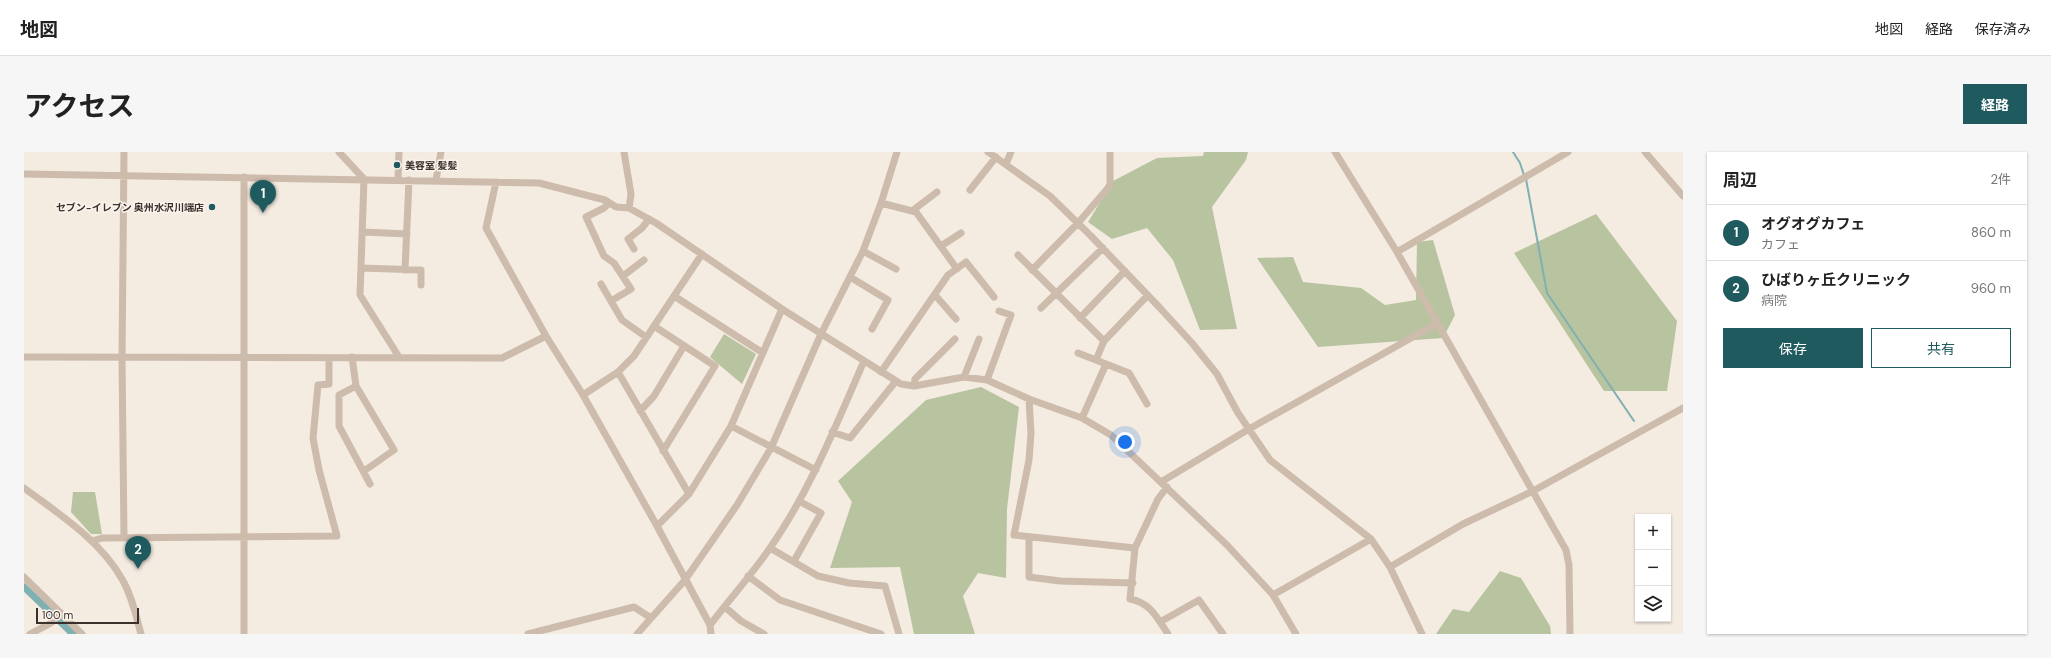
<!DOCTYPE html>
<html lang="ja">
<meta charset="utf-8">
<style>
body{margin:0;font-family:"DM Sans","Noto Sans JP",sans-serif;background:#f6f6f6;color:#222}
.controls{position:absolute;right:12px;bottom:12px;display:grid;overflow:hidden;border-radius:0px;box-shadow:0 1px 3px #0004}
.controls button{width:36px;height:36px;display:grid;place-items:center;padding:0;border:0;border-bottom:1px solid #e0e0e0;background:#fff;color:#222;font:20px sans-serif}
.scale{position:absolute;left:12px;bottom:10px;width:103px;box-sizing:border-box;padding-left:4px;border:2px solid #3b302b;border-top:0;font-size:11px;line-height:14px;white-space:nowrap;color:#3b302b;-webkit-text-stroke:3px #fbf5ee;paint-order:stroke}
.you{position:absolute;left:1101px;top:290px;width:14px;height:14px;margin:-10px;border:3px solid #fff;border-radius:50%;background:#1a73e8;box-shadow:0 0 0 6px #1a73e833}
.badge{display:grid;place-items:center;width:26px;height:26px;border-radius:50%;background:#1f5a5e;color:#fff;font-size:13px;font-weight:700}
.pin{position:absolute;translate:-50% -33px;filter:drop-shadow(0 1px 2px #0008)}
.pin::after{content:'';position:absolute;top:21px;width:14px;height:12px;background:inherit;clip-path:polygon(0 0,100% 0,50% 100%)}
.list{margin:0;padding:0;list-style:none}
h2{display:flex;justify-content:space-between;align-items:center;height:52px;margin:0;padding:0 16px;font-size:17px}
h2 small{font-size:13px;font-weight:400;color:#767676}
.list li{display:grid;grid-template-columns:26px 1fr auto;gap:12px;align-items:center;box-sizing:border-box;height:56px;padding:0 16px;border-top:1px solid #e0e0e0}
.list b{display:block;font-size:15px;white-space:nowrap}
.list p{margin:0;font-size:13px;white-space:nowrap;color:#767676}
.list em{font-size:13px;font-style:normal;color:#767676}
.actions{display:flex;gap:8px;padding:12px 16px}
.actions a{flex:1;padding:9px 0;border:1px solid #1f5a5e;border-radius:0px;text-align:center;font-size:14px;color:#1f5a5e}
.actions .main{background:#1f5a5e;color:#fff}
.icon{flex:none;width:22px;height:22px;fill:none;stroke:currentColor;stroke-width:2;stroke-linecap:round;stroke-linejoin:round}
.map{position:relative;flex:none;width:1659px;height:482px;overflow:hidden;border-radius:0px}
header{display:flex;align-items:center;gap:24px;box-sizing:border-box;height:56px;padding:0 20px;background:#fff;border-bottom:1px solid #e0e0e0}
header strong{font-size:19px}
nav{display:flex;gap:22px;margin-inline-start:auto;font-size:14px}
.intro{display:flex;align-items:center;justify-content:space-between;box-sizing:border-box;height:96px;padding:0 24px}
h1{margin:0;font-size:28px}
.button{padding:10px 18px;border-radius:0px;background:#1f5a5e;color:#fff;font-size:14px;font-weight:700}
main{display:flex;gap:24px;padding:0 24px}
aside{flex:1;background:#fff;border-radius:0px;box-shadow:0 1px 3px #0004}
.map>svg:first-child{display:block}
.green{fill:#b8c4a0}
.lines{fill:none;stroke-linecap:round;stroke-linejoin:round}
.stream{stroke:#7fb0b2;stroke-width:2}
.canal{stroke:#7fb0b2;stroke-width:7}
.minor{stroke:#cdbbac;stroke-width:7}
.poi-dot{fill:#1f5a5e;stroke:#fbf5ee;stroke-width:1.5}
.labels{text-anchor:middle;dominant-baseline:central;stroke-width:3;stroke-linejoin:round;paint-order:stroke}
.poi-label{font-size:10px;font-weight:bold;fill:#3b302b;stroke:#fbf5ee;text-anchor:start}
</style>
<header>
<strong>地図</strong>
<nav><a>地図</a><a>経路</a><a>保存済み</a></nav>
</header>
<div class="intro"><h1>アクセス</h1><a class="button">経路</a></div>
<main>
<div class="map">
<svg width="1659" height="482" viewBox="0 0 1659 482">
<rect width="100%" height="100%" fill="#f4ebe1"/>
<path class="green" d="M1180,0H1224L1222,8L1188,55L1213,177L1176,178L1149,108L1123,76L1088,87L1064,70L1089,29L1133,6L1179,4Z
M1572,62L1653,169L1643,239H1580L1490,101Z
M1409,88L1431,163L1419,186L1294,195L1233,106L1269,105L1279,130L1337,136L1361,153L1392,148L1393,90Z
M700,182L732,202L718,232L686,205Z
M957,235L995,255L983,357L982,426L954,421L939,444L951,482H890L876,415L806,416L828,350L814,329L902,248Z
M49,340H71L78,382H67L47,360Z
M1476,419L1497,426L1526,474L1527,482H1412L1429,457L1445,460Z"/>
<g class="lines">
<path class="stream" d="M1489,0L1496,11L1500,23
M1502,27L1523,141L1610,269"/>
<path class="canal" d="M0,435L49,482"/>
<path class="minor" d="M315,0L340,27L336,143L375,205
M600,0L607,42L605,56
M964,0L1026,44L1067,84L1136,156L1168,191L1193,222L1214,261L1246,308L1347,387L1366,415L1398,482
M1311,0L1373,100L1542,398L1545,413L1546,482
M1621,0L1659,44
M982,12L987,0
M0,22L515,31L581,48L592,55L605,56L632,71L758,157L877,232L890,234L940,225L963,228L1005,247L1058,266L1087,283L1203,393L1249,443L1272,482
M374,28L375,0
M412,28L417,0
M472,30L462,76L522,184L559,243L633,374L686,473L687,482
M946,38L972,5
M585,51L580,56L562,65L580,104L590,111L607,137L587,149
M857,51L892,60L933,117
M888,59L913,40
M339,80L383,82
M917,94L937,81
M610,97L604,87L618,76L625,67
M839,99L872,117
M1373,100L1544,0
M994,103L1080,189L1072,208
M337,116L397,118V133
M381,118L385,28
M1008,118L1054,71L1084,36L1086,32V0
M599,124L620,108
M826,125L864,148L848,177
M577,132L598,168L622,185
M911,143L932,167
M650,144L739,201
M1017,156L1079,96
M1056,166L1101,119
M630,174L691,214L639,299
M1080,189L1124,143
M1054,201L1105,221L1123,252
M0,205L478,206L522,184
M328,205L332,234L370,298L340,319
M594,220L665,342
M857,220L924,123L942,110L970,145
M940,225L955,187
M963,228L987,163L975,159
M332,234L315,243V274L346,332
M890,234L891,227L931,187
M559,243L594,220L610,204L678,102
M1005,247L1007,281L1005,308L990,383L1111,396
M616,259L630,244L660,194
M1058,266L1082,212
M707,274L792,318
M808,280L826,286L872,229
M1137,330L1225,277L1412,172
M1143,335L1134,347L1111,396L1106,447C1127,451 1133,466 1144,482
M0,336C35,362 76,388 98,427C108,444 112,464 117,482
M633,374L665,342L707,274L758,157
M1005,385V425L1036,429L1109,431
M100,386L98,206L100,0
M68,389L78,386L313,384L295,318L289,286L294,233L305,232V206
M746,396L794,424L825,431L861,434L875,482
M770,409L797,361L775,349
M1366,415L1439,372L1509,339L1659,256
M724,424L756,448L857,482
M0,425L58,482
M1249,443L1347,387
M701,455L717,469L740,482
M1136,470L1175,448L1199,482
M686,473C706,447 728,422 746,396C786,339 812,273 840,209
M6,482L27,471L37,461
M220,482V25
M504,482L610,455L627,466
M613,482L661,428L713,353L747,296L797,182L839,99L857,51L873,0"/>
</g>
<g class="poi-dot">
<circle cx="373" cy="13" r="4"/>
<circle cx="188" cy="55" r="4"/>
</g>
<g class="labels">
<g class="poi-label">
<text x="381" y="13">美容室 髪髪</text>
<text x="180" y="55" text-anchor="end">セブン-イレブン 奥州水沢川端店</text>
</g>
</g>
</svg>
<div class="controls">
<button>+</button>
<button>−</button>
<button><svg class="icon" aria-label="layers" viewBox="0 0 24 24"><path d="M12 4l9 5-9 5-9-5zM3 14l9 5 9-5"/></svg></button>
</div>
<div class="scale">100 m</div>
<div class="you"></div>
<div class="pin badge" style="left:239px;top:61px">1</div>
<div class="pin badge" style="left:114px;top:417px">2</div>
</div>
<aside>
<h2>周辺<small>2件</small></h2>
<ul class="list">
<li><span class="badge">1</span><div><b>オグオグカフェ</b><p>カフェ</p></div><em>860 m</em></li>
<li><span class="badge">2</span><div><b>ひばりヶ丘クリニック</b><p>病院</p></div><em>960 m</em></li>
</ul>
<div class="actions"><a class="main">保存</a><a>共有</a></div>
</aside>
</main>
